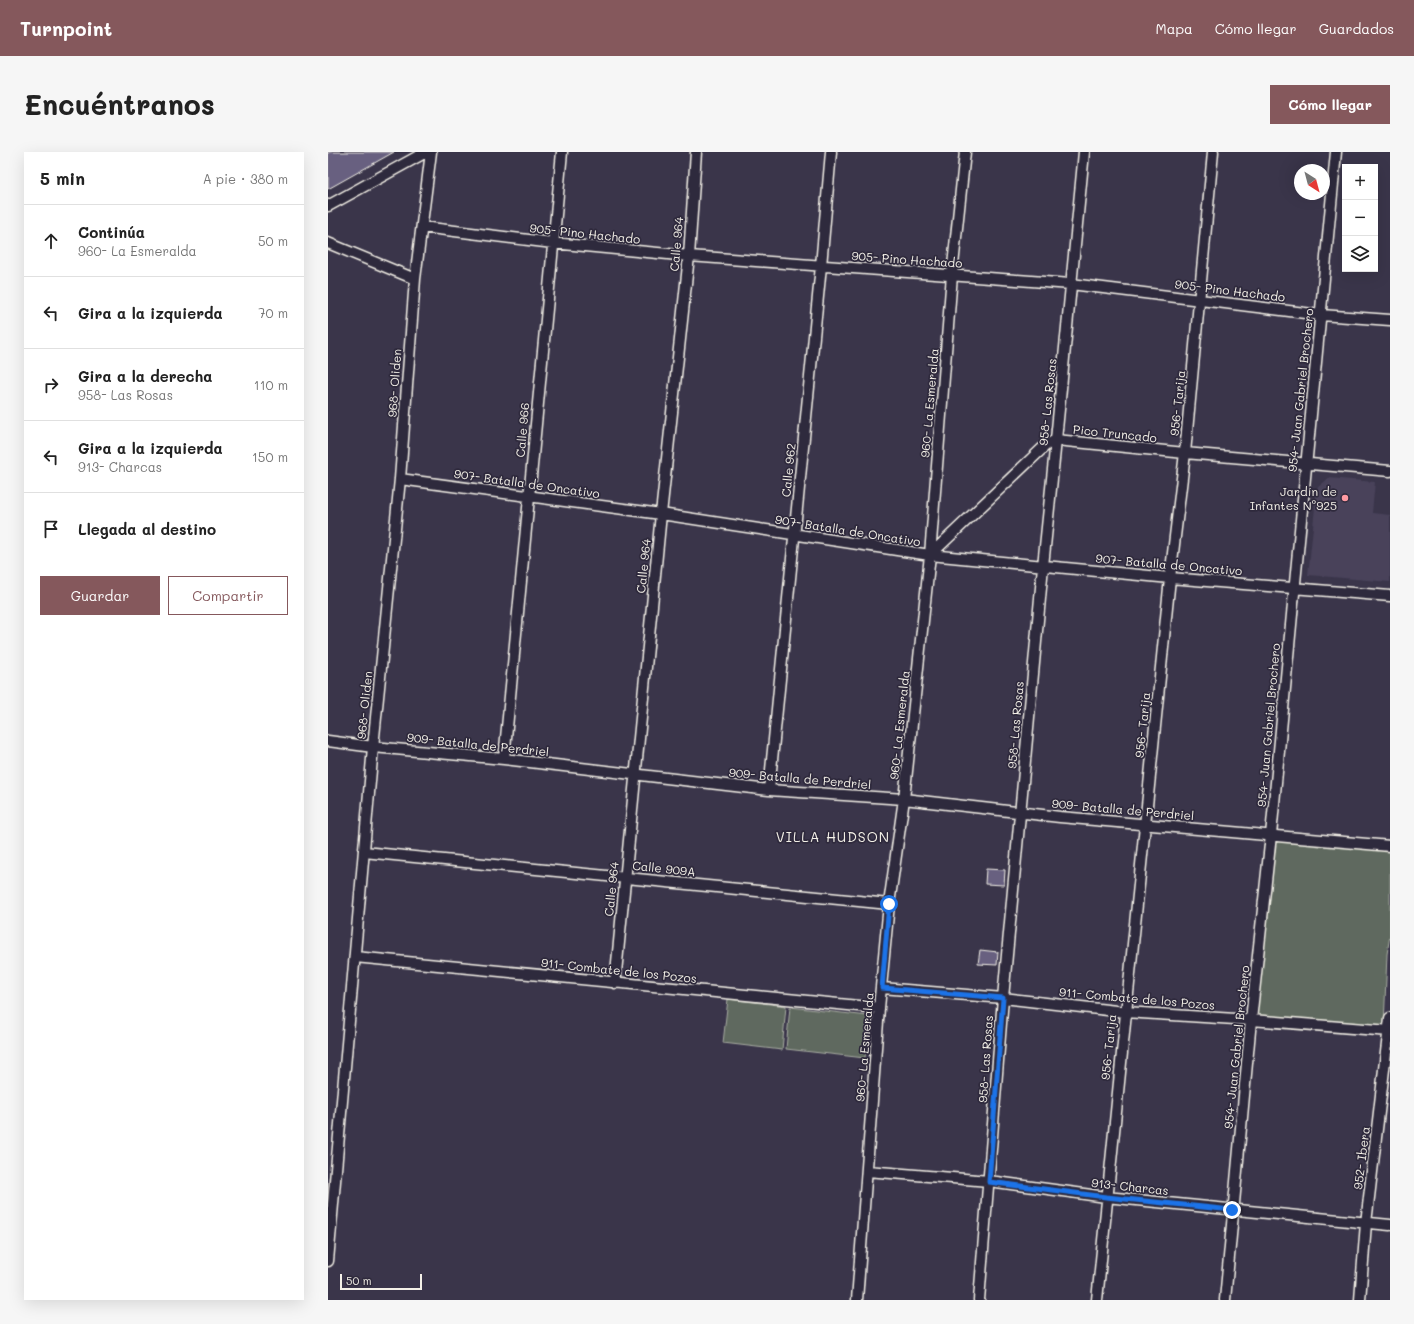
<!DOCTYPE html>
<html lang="es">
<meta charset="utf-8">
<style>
body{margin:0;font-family:Mali,sans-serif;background:#f6f6f6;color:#222}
.controls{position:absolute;right:12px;top:12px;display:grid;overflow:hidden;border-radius:0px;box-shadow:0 4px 16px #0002}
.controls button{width:36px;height:36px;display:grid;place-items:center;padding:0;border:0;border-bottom:1px solid #e0e0e0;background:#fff;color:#222;font:20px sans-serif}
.compass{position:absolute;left:966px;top:12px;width:36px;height:36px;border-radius:50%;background:#fff;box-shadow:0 4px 16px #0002;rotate:144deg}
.scale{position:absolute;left:12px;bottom:10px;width:82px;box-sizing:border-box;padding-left:4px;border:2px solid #f4f1e8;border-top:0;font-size:11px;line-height:14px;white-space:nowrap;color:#f4f1e8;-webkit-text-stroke:3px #2f2a3d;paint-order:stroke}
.stop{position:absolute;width:12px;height:12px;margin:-9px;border:3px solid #1a73e8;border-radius:50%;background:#fff}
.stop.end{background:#1a73e8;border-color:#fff;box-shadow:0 1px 4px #0008}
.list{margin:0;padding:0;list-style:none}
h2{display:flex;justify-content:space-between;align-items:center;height:52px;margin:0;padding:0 16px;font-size:17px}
h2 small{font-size:13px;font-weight:400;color:#767676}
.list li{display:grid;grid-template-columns:26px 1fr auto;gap:12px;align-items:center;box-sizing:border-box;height:72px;padding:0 16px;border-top:1px solid #e0e0e0}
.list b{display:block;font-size:15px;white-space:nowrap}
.list p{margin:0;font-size:13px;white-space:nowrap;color:#767676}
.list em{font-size:13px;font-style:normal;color:#767676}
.actions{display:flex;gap:8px;padding:12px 16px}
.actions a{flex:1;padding:9px 0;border:1px solid #85585c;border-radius:0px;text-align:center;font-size:14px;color:#85585c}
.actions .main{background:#85585c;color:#fff}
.icon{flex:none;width:22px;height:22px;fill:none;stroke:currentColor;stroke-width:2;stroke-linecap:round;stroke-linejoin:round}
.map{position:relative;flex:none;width:1062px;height:1148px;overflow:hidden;border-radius:0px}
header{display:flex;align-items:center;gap:24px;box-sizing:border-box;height:56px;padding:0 20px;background:#85585c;color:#fff}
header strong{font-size:19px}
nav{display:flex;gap:22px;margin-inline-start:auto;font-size:14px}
.intro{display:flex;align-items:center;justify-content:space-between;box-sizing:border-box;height:96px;padding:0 24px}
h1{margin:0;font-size:28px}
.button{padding:10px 18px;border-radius:0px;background:#85585c;color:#fff;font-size:14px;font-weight:700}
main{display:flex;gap:24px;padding:0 24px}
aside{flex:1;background:#fff;border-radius:0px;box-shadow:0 4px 16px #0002}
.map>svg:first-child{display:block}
.built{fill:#48425a}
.green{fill:#5e695e;stroke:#a9ada3}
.building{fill:#676180;stroke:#f4f1e8}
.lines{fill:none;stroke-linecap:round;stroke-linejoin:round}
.street-casing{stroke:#f4f1e8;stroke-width:13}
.street{stroke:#2f2a3d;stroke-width:10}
.route{stroke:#1a73e8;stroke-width:5}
.poi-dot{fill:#ff9aa2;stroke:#2f2a3d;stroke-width:1.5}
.labels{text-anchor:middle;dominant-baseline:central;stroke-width:3.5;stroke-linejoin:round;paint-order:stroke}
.street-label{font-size:12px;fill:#f4f1e8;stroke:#2f2a3d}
.poi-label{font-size:12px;fill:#f4f1e8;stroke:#2f2a3d;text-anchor:end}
.quarter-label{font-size:14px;letter-spacing:1px;fill:#f4f1e8;stroke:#2f2a3d}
</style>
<header>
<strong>Turnpoint</strong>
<nav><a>Mapa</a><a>Cómo llegar</a><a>Guardados</a></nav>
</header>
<div class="intro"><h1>Encuéntranos</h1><a class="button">Cómo llegar</a></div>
<main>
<aside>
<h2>5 min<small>A pie · 380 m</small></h2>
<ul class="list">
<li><svg class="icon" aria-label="ahead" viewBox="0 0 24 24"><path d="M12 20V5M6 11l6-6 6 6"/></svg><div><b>Continúa</b><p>960- La Esmeralda</p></div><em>50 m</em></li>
<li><svg class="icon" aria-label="left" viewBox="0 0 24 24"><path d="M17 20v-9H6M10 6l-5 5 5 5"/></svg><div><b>Gira a la izquierda</b></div><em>70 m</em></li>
<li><svg class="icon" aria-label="right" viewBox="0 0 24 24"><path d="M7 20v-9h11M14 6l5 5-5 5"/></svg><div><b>Gira a la derecha</b><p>958- Las Rosas</p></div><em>110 m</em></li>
<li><svg class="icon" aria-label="left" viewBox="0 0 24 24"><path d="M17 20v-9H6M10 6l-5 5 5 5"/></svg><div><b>Gira a la izquierda</b><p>913- Charcas</p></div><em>150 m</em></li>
<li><svg class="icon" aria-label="arrive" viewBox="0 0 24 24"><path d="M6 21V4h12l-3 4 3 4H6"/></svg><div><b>Llegada al destino</b></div></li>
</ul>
<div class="actions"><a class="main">Guardar</a><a>Compartir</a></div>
</aside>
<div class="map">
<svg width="1062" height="1148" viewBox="0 0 1062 1148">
<rect width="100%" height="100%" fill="#3a354a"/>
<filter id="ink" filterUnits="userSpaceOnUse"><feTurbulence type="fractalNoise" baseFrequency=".025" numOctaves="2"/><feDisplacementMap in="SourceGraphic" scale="8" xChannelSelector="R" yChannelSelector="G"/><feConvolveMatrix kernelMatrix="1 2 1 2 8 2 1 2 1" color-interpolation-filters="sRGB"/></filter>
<g filter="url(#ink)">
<path class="built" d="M1001,326L1047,330L1044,361L1062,363V430L980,423L989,336Z"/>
<path class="green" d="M946,687L1062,699V783L1059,802L1056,874L928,863Z
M400,847L458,854L454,898L395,891Z
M462,855L540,864L537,906L458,897Z"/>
<path class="building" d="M0,0H66L0,37Z
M658,717L677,718L676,733L657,732Z
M652,798L670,800L669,813L650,812Z"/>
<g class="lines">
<g class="street-casing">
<path id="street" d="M0,54L98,0
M94,75L225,91L361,104L743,132L993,163L1062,168
M0,91L87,127
M72,327L333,362L602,403L842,426L1062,444
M602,403L718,293L728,288L857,301L1062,319
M0,589L45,595L176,607L441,638L576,647L732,665L1062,694
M176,607L234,0
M441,638L493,114L503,0
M36,700L561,752
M27,805L551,856
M287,831L333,362L361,104L368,0
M554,836L675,846L797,860L923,868L1062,879
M539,1019L661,1029L778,1045L1062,1073
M0,1109L45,595L72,327L87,127L103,0
M529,1148L551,856L561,752L576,647L602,403L624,123L637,0
M651,1148L675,846L715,414L728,288L756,0
M769,1148L842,426L857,301L885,0
M897,1148L923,868L943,683L1008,0
M1032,1148L1038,1071L1062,866"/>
</g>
<use href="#street" class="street"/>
</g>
</g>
<g class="lines" filter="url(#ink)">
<path class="route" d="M561,752L554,836L675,846L661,1030L778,1045L904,1058"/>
</g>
<circle class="poi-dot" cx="1017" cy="346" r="4"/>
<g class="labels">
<g class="street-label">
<text transform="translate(257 81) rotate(6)">905- Pino Hachado</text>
<text transform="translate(348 92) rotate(-85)">Calle 964</text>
<text transform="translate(579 107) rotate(4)">905- Pino Hachado</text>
<text transform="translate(902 138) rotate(7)">905- Pino Hachado</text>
<text transform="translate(66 231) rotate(-86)">968- Oliden</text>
<text transform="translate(972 238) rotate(-84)">954- Juan Gabriel Brochero</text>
<text transform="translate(719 250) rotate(-84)">958- Las Rosas</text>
<text transform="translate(601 251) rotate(-85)">960- La Esmeralda</text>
<text transform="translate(849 251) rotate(-84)">956- Tarija</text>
<text transform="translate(194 278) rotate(-85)">Calle 966</text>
<text transform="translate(787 281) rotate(6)">Pico Truncado</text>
<text transform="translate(460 318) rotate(-84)">Calle 962</text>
<text transform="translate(199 331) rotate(8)">907- Batalla de Oncativo</text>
<text transform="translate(520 378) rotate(9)">907- Batalla de Oncativo</text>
<text transform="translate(841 412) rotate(5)">907- Batalla de Oncativo</text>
<text transform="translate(315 414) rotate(-84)">Calle 964</text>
<text transform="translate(36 553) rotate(-84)">968- Oliden</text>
<text transform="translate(571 573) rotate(-84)">960- La Esmeralda</text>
<text transform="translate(687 573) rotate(-85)">958- Las Rosas</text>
<text transform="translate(814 573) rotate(-84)">956- Tarija</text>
<text transform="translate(940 573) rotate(-85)">954- Juan Gabriel Brochero</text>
<text transform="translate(150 592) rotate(6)">909- Batalla de Perdriel</text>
<text transform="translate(472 626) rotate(5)">909- Batalla de Perdriel</text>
<text transform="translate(795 657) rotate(5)">909- Batalla de Perdriel</text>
<text transform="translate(336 716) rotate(6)">Calle 909A</text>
<text transform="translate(283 737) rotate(-84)">Calle 964</text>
<text transform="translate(291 818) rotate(6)">911- Combate de los Pozos</text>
<text transform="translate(809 846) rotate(5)">911- Combate de los Pozos</text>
<text transform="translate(536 895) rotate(-85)">960- La Esmeralda</text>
<text transform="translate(780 895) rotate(-84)">956- Tarija</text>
<text transform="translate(908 895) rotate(-84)">954- Juan Gabriel Brochero</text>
<text transform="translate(657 907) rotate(-86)">958- Las Rosas</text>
<text transform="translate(1033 1006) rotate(-83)">952- Ibera</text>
<text transform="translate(802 1034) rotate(6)">913- Charcas</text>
</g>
<g class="poi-label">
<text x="1009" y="339">Jardín de<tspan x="1009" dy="14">Infantes N°925</tspan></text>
</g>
<g class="quarter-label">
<text x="505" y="684">VILLA HUDSON</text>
</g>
</g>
</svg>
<div class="controls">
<button>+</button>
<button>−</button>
<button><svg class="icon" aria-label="layers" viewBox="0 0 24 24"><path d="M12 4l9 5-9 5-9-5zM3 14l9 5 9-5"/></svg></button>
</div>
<svg class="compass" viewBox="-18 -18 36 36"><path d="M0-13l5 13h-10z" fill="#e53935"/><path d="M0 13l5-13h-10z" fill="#767676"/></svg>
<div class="scale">50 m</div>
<div class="stop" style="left:561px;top:752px"></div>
<div class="stop end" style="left:904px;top:1058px"></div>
</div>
</main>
